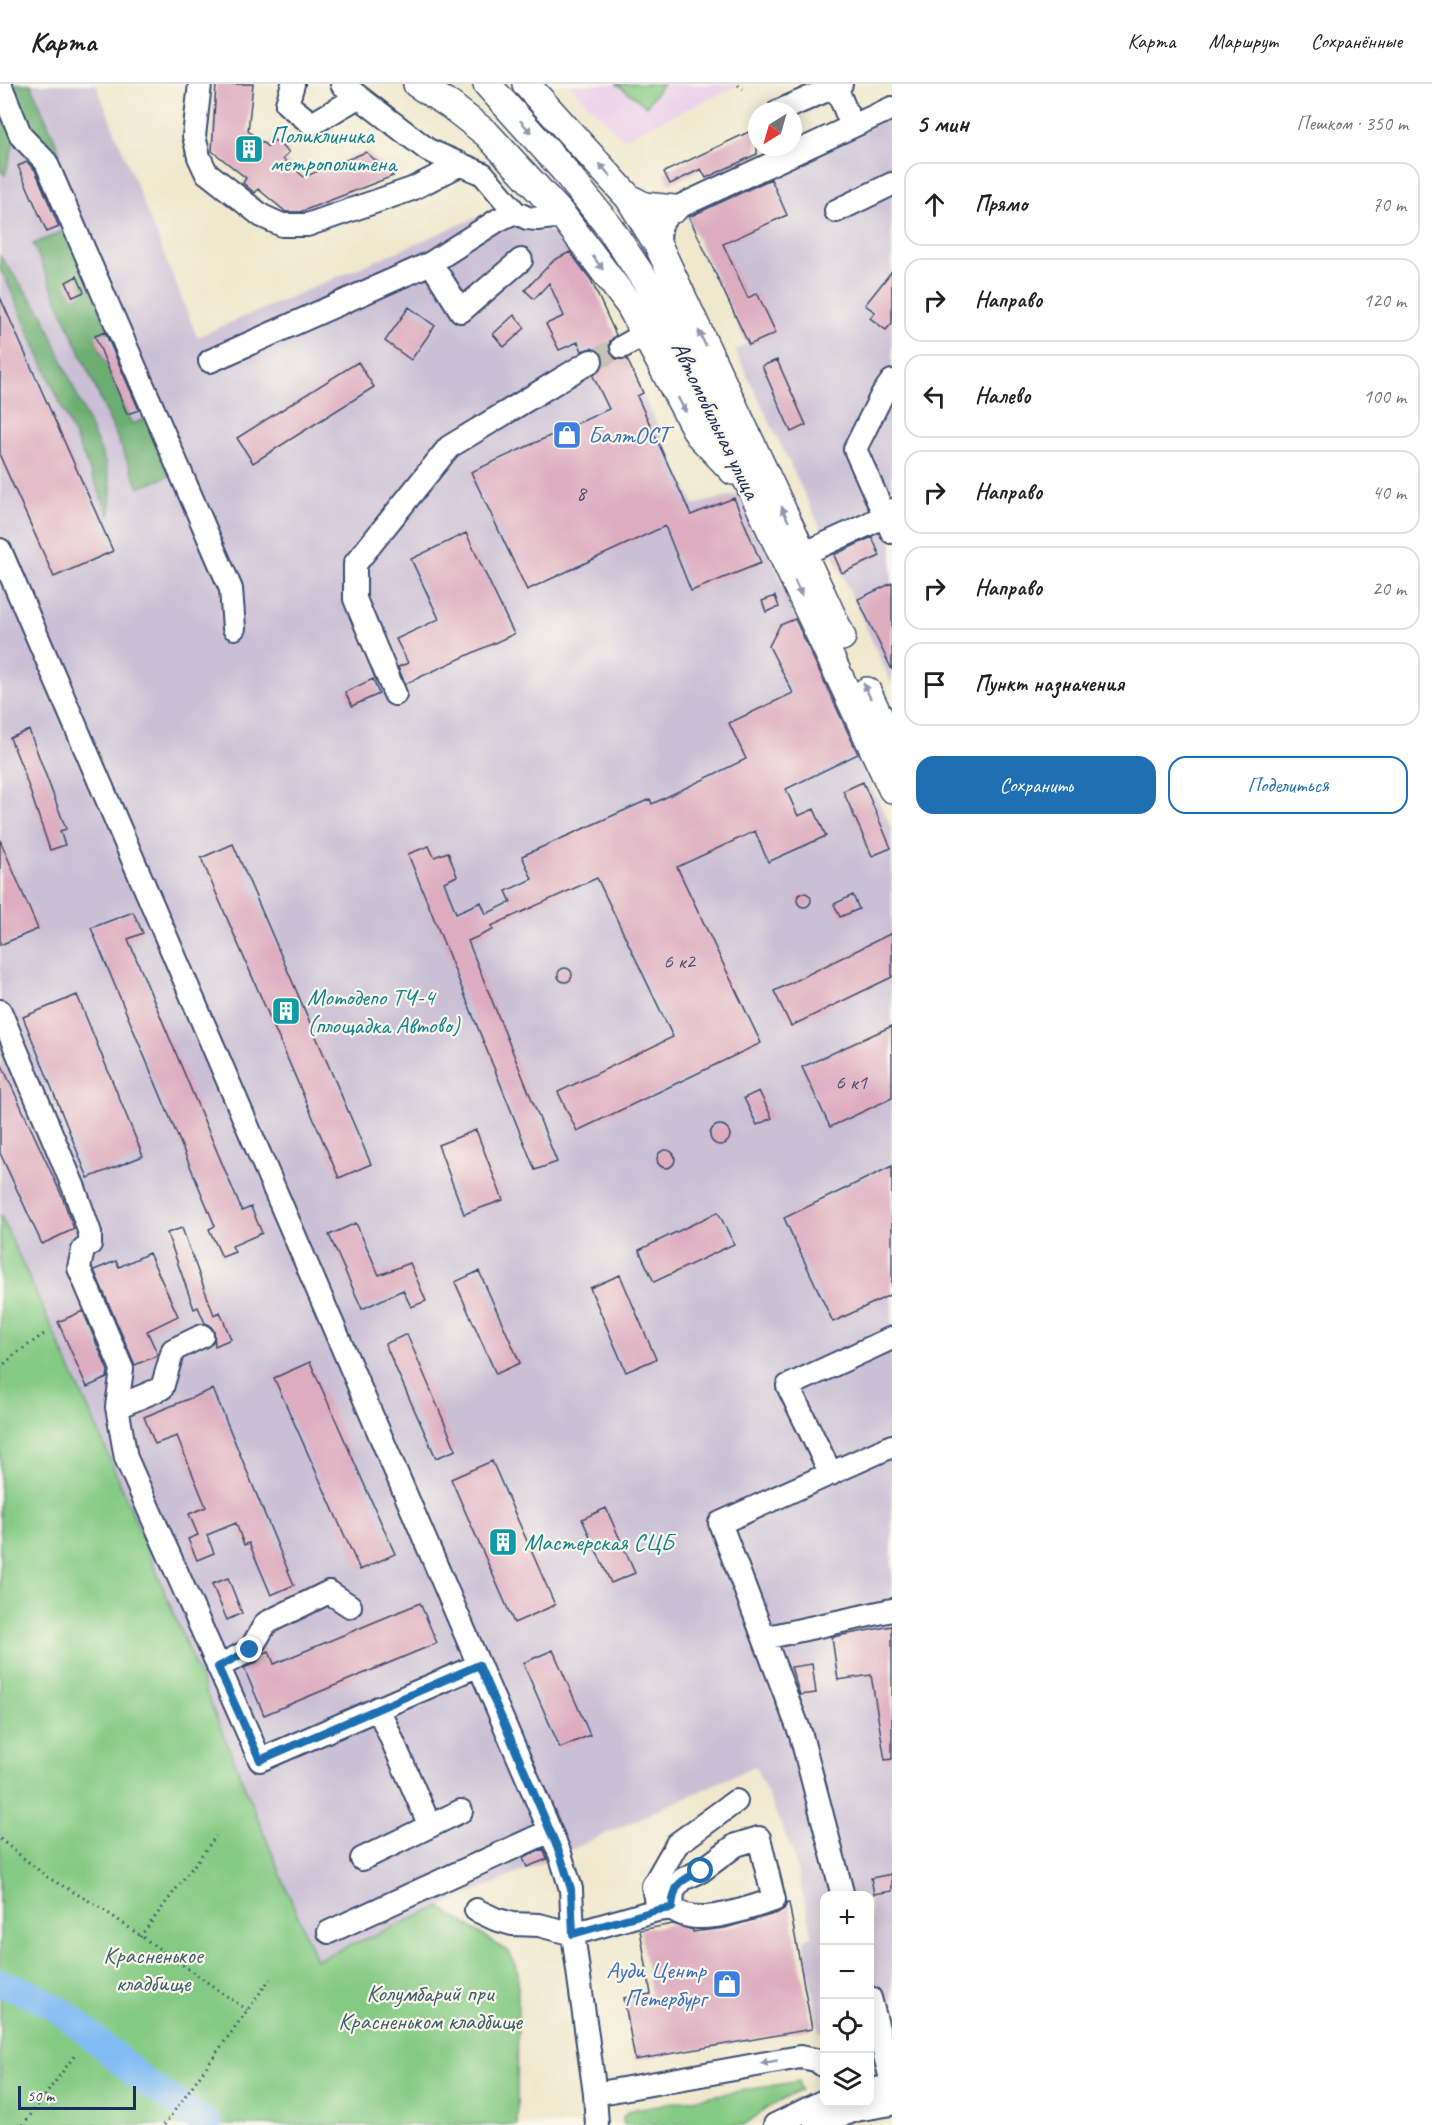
<!DOCTYPE html>
<html lang="ru">
<meta charset="utf-8">
<style>
body{margin:0;font-family:Caveat,sans-serif;background:#f6f6f6;color:#202124}
.controls{position:absolute;right:18px;bottom:18px;display:grid;overflow:hidden;border-radius:12px;box-shadow:0 3px 15px #0003}
.controls button{width:54px;height:54px;display:grid;place-items:center;padding:0;border:0;border-bottom:2px solid #e0e0e0;background:#fff;color:#202124;font:30px sans-serif}
.compass{position:absolute;left:748px;top:18px;width:54px;height:54px;border-radius:50%;background:#fff;box-shadow:0 3px 15px #0003;rotate:217deg}
.scale{position:absolute;left:18px;bottom:15px;width:118px;box-sizing:border-box;padding-left:6px;border:3px solid #1b2f5e;border-top:0;font-size:16px;line-height:21px;white-space:nowrap;color:#1b2f5e;-webkit-text-stroke:4px #fbf7ec;paint-order:stroke}
.stop{position:absolute;width:18px;height:18px;margin:-14px;border:4px solid #1f6fb2;border-radius:50%;background:#fff}
.stop.end{background:#1f6fb2;border-color:#fff;box-shadow:0 2px 6px #0008}
.list{margin:0;padding:0;list-style:none}
h2{display:flex;justify-content:space-between;align-items:center;height:78px;margin:0;padding:0 24px;font-size:26px}
h2 small{font-size:20px;font-weight:400;color:#757577}
.list li{display:grid;grid-template-columns:39px 1fr auto;gap:18px;align-items:center;box-sizing:border-box;height:84px;margin:0 12px 12px;padding:0 12px;border:2px solid #e0e0e0;border-radius:18px}
.list b{display:block;font-size:22px;white-space:nowrap}
.list em{font-size:20px;font-style:normal;color:#757577}
.actions{display:flex;gap:12px;padding:18px 24px}
.actions a{flex:1;padding:14px 0;border:2px solid #1f6fb2;border-radius:18px;text-align:center;font-size:21px;color:#1f6fb2}
.actions .main{background:#1f6fb2;color:#fff}
.icon{flex:none;width:33px;height:33px;fill:none;stroke:currentColor;stroke-width:2;stroke-linecap:round;stroke-linejoin:round}
.map{position:relative;flex:none;width:892px;height:2041px;overflow:hidden}
header{display:flex;align-items:center;gap:36px;box-sizing:border-box;height:84px;padding:0 30px;background:#fff;border-bottom:2px solid #e0e0e0}
header strong{font-size:28px}
nav{display:flex;gap:33px;margin-inline-start:auto;font-size:21px}
main{display:flex}
aside{flex:1;background:#fff}
.map>svg:first-child{display:block}
.built{fill:#ecd1ea}
.industrial{fill:#cbbfd5}
.green{fill:#85ca84;stroke:#507c71;stroke-width:1.5}
.forest{fill:#6cae72;stroke:#446e68;stroke-width:1.5}
.lines{fill:none;stroke-linecap:round;stroke-linejoin:round}
.river{stroke:#81bbf3;stroke-width:28}
.building{fill:#ddacbf}
.minor-tunnel{stroke:#c5c3b8;stroke-width:22;stroke-dasharray:22 11;stroke-linecap:butt}
.minor-casing{stroke:#3b4b6f;stroke-width:26}
.major-casing{stroke:#3b4b6f;stroke-width:30}
.path{stroke:#3b4b6f;stroke-width:3;stroke-dasharray:1.5 4.5;stroke-linecap:butt}
.minor{stroke:#fff;stroke-width:22}
.major{stroke:#fff;stroke-width:27}
.oneway{fill:#8d97ae}
.route{stroke:#1f6fb2;stroke-width:8}
.labels{text-anchor:middle;dominant-baseline:central;stroke-width:4.5;stroke-linejoin:round;paint-order:stroke}
.number-label{font-size:21px;fill:#4c4e76}
.culture-label{font-size:24px;fill:#0d838f;stroke:#fbf7ec;text-anchor:start}
.street-label{font-size:24px;fill:#1b2f5e;stroke:#fbf7ec}
.shop-label{font-size:24px;fill:#366cbe;stroke:#fbf7ec;text-anchor:start}
.park-label{font-size:24px;fill:#3b5e69;stroke:#fbf7ec}
</style>
<header>
<strong>Карта</strong>
<nav><a>Карта</a><a>Маршрут</a><a>Сохранённые</a></nav>
</header>
<main>
<div class="map">
<svg width="892" height="2041" viewBox="0 0 892 2041">
<rect width="100%" height="100%" fill="#fbf7ec"/>
<filter id="ink" filterUnits="userSpaceOnUse"><feTurbulence type="fractalNoise" baseFrequency=".0167" numOctaves="2"/><feDisplacementMap in="SourceGraphic" scale="12" xChannelSelector="R" yChannelSelector="G"/><feConvolveMatrix kernelMatrix="1 2 1 2 8 2 1 2 1" color-interpolation-filters="sRGB"/></filter>
<filter id="wash" filterUnits="userSpaceOnUse"><feTurbulence type="fractalNoise" baseFrequency=".008" numOctaves="4" result="noise"/><feDisplacementMap in="SourceGraphic" scale="24" xChannelSelector="R" yChannelSelector="G"/><feGaussianBlur stdDeviation="1.35" result="paint"/><feColorMatrix in="noise" values="0 0 0 0 0 0 0 0 0 0 0 0 0 0 0 0 0 1.4 0 .05"/><feComposite in="paint" operator="in"/></filter>
<g filter="url(#wash)">
<rect width="100%" height="100%" fill="#f0e8ce"/>
<path class="built" d="M568,0H741L623,55Z"/>
<path class="industrial" d="M0,0H96L197,253L482,131L528,147H551L576,167L694,421L745,408L796,534L892,746V1930L870,1935V1812H824V1947L819,1948L804,1856L813,1852L792,1766L755,1682L548,1776L316,1877L98,1346L0,1130Z
M892,32V601L828,459L735,266L747,260L685,129Z"/>
<path class="green" d="M617,0H663L646,22Z
M0,1130L98,1346L316,1876L440,1823L510,1869L518,1889L517,2041H0Z
M799,1997L801,2006L767,2024L744,2041H624L623,2033L627,2028L635,2025Z"/>
<path class="forest" d="M5,0H31L60,68L47,71L25,50Z
M0,11L16,52L5,91L0,87Z
M71,144L112,245L95,253L127,330L132,340L150,333L176,389L139,404L33,160Z
M0,172L43,231L104,375L111,402L110,433L4,191L0,187Z"/>
<g class="lines">
<path class="river" d="M0,1899L33,1911L64,1929L145,1998L209,2041"/>
</g>
<g id="blocks">
<path class="building" d="M216,0H253L248,47L268,63L274,56L289,68L283,75L304,93L366,68L393,92L300,128H286L258,105L255,109L243,99L246,94L212,67Z
M757,44V70L706,94L701,85L670,100L664,88Z
M27,78L35,86L59,143L47,148L18,82Z
M771,95L787,131L723,160L748,214L757,209L776,249L749,261L689,133Z
M570,168L591,196L616,251L610,257L609,263L610,269L616,275H627L643,309L637,312L691,431L734,414L761,479L691,507L665,442L527,506L471,388L609,325L593,292L603,283L604,276L602,270L598,266L591,264L582,267L578,258L559,266L546,240L564,232L549,199L534,215L525,206L554,176Z
M892,187V239L886,246L870,234L875,228L865,221Z
M77,192L84,208L73,213L66,198Z
M0,213L113,467L54,493L0,372Z
M409,223L435,242L411,276L385,257Z
M514,231L525,244L504,263L493,250Z
M105,248L139,326L127,330L95,252Z
M777,276L806,341L791,348L762,282Z
M358,278L374,303L253,379L237,354Z
M466,449L514,550L405,600L398,583L408,579L396,555L439,535L411,475Z
M872,453L880,472L842,489L834,471Z
M892,499V586L858,515Z
M775,512L779,523L766,528L762,517Z
M795,535L858,670L786,705L798,732L814,725L826,752L768,778L755,747L677,783L761,959L577,1047L558,1008L673,953L597,794L491,842L493,846L468,857L557,1078L535,1086L408,770L429,762L434,773L448,768L457,792L444,798L456,829L481,818L486,830L511,818L506,807L532,795L522,772L650,715L652,720L746,675L729,639L793,609L769,562L780,541Z
M373,595L379,610L352,622L345,608Z
M29,646L66,745L60,747L65,761L50,766L22,683L10,654Z
M863,698L891,764L872,772L843,707Z
M0,756L38,845L0,861Z
M233,760L371,1080L339,1094L201,774Z
M797 816a7 7 0 1 1 14 0a7 7 0 1 1-14 0Z
M853,811L859,825L840,833L834,820Z
M133,828L143,849L128,855L242,1127L251,1123L262,1149L232,1162L235,1168L222,1173L209,1145L215,1142L91,844Z
M892,849V893L791,942L774,907Z
M558 891a7 7 0 1 1 14 0a7 7 0 1 1-14 0Z
M77,911L143,1072L88,1094L23,933Z
M892,942V1014L830,1043L802,983Z
M0,977L62,1112L74,1145L42,1160L0,1069Z
M759,1007L772,1034L757,1041L744,1014Z
M710 1051a10 10 0 1 1 20 0a10 10 0 1 1-20 0Z
M476,1046L503,1116L464,1130L438,1061Z
M657 1075a9 9 0 1 1 18 0a9 9 0 1 1-18 0Z
M892,1082V1210L833,1238L784,1134Z
M718,1128L734,1160L654,1198L639,1166Z
M356,1139L379,1191L410,1179L426,1217L411,1223L403,1206L362,1225L329,1151Z
M182,1144L214,1231L220,1228L231,1255L215,1262L214,1247L210,1241L205,1239L198,1223L194,1225L167,1149Z
M149,1169L178,1232L147,1247L158,1271L135,1281L94,1186L116,1177L119,1183Z
M479,1187L520,1279L496,1290L455,1198Z
M620,1191L656,1275L626,1288L590,1204Z
M83,1227L108,1287L107,1294L87,1303L58,1238Z
M407,1250L456,1366L436,1374L385,1260Z
M310,1278L395,1470L360,1486L274,1294Z
M213,1305L294,1501L271,1511L249,1459L244,1461L236,1439L207,1451L214,1469L197,1476L188,1455L198,1451L189,1430L206,1423L177,1352L155,1360L144,1333Z
M492,1377L555,1521L514,1539L451,1395Z
M606,1424L635,1489L611,1499L582,1435Z
M228,1494L242,1529L227,1536L212,1500Z
M420,1519L437,1559L264,1631L244,1584L257,1578L264,1569L269,1567L274,1580Z
M892,1542V1675L885,1676L871,1591L838,1596L832,1553Z
M553,1566L590,1651L560,1664L523,1579Z
M812,1580L816,1609L800,1611L791,1583Z
M543,1765L547,1775L527,1783L523,1774Z
M892,1790V1807L874,1810L871,1794Z
M787,1819H789L812,1945L635,1976L624,1914L651,1910L640,1846L673,1840L693,1846V1848L725,1844L778,1829L784,1825Z"/>
</g>
</g>
<g filter="url(#ink)">
<use href="#blocks" fill-opacity="0" stroke="#3b4b6f" stroke-width="1.5"/>
<g class="lines">
<path class="minor-tunnel" d="M591,277L622,263"/>
<g class="minor-casing">
<path id="minor" d="M0,0L21,52L46,78L231,505L234,544
M200,0L194,52L199,73L206,88L262,132L282,141H307L412,105L461,80
M293,0L287,20L312,40L358,13
M342,0L428,66L483,90L515,128L527,134L537,135L563,132
M836,3L852,42
M779,27L841,0
M836,127L892,100
M659,163C659,144 659,138 674,125L892,24
M431,179L461,227L521,176
M622,263L645,250
M210,277L431,179L498,136L515,128
M892,297L882,311L855,365L892,448
M0,466L560,1770L571,1805L573,1850L595,2010
M803,470L869,440L892,426
M395,610L355,515V480L449,363L591,277
M0,927L74,1104L90,1149V1160L83,1166L79,1184L122,1285L117,1323
M202,1252L173,1266L162,1304L117,1323L126,1374L260,1676L479,1581
M831,1390L788,1302L892,1254
M764,1554L892,1526
M218,1583L250,1566L266,1539L329,1508L350,1522
M378,1624L430,1742
M362,1775L461,1727
M843,1812L801,1651L720,1439L892,1362
M476,1826L495,1835L512,1840L539,1841L573,1850L657,1826L672,1824C697,1845 747,1824 774,1816L759,1754L736,1761L701,1787L683,1795L673,1807L672,1824
M657,1826L653,1802L677,1760L736,1717
M329,1848L550,1747
M870,1914L892,1999
M870,2006L892,2002
M597,2041L595,2010L800,1973L816,1976L824,1982
M775,2041L824,2017
M815,2041L856,2026L892,2020"/>
</g>
<g class="major-casing">
<path id="major" d="M417,0L450,21L487,50L563,132L630,222L698,350L733,387
M487,0L564,86L610,144L652,207L752,406L892,705
M526,0L629,114L659,163L842,553
M629,114L644,122L674,125
M867,607L892,660"/>
</g>
<path class="path" d="M738,1L743,5
M0,1284L14,1271L44,1250
M0,1755L47,1793L98,1822L247,1926
M140,1853L216,1752
M23,2041L75,1971
M164,2041L270,1895"/>
<use href="#minor" class="minor"/>
<use href="#major" class="major"/>
</g>
<defs><path id="oneway-solid" d="M-6-.8H1V-3.2L6.5 0L1 3.2V.8H-6Z" transform="scale(1.5)"/></defs>
<g class="oneway">
<use href="#oneway-solid" transform="translate(526 43) rotate(48)"/>
<use href="#oneway-solid" transform="translate(605 86) rotate(-131)"/>
<use href="#oneway-solid" transform="translate(598 179) rotate(53)"/>
<use href="#oneway-solid" transform="translate(702 254) rotate(-115)"/>
<use href="#oneway-solid" transform="translate(682 321) rotate(62)"/>
<use href="#oneway-solid" transform="translate(785 430) rotate(-115)"/>
<use href="#oneway-solid" transform="translate(798 504) rotate(65)"/>
<use href="#oneway-solid" transform="translate(867 607) rotate(-115)"/>
<use href="#oneway-solid" transform="translate(769 1978) rotate(170)"/>
</g>
</g>
<g class="lines" filter="url(#ink)">
<path class="route" d="M250,1566L218,1583L260,1676L479,1581L560,1770L571,1805L573,1850L657,1826L672,1824C674,1799 680,1797 701,1787"/>
</g>
<defs>
<g id="building-square" transform="scale(1.5)"><rect x="-9" y="-9" width="18" height="18" rx="4" fill="#0f9aa8" stroke="#fbf7ec"/><path d="M-4-6H4V6H1V3H-1V6H-4ZM-2.5-4.3h1.7v1.8h-1.7ZM.8-4.3h1.7v1.8H.8ZM-2.5-1h1.7V.8h-1.7ZM.8-1h1.7V.8H.8Z" fill="#fff"/></g>
<g id="shop-square" transform="scale(1.5)"><rect x="-9" y="-9" width="18" height="18" rx="4" fill="#3f7fe0" stroke="#fbf7ec"/><path d="M-5-2.5h2.3a2.7 3.5 0 0 1 5.4 0H5L5.5 6h-11ZM-1.5-2.5h3a1.5 2.3 0 0 0-3 0Z" fill="#fff"/></g>
</defs>
<g fill-rule="evenodd">
<use href="#building-square" x="249" y="65"/>
<use href="#shop-square" x="567" y="351"/>
<use href="#building-square" x="286" y="927"/>
<use href="#building-square" x="503" y="1458"/>
<use href="#shop-square" x="727" y="1900"/>
</g>
<g class="labels">
<g class="number-label">
<text x="581" y="409">8</text>
<text x="679" y="877">6 к2</text>
<text x="851" y="998">6 к1</text>
</g>
<g class="culture-label">
<text x="270" y="51">Поликлиника<tspan x="270" dy="28">метрополитена</tspan></text>
<text x="307" y="913">Мотодепо ТЧ-4<tspan x="307" dy="28">(площадка Автово)</tspan></text>
<text x="524" y="1458">Мастерская СЦБ</text>
</g>
<g class="street-label">
<text transform="translate(716 336) rotate(64)">Автомобильная улица</text>
</g>
<g class="shop-label">
<text x="588" y="351">БалтОСТ</text>
<text x="706" y="1886" text-anchor="end">Ауди Центр<tspan x="706" dy="28">Петербург</tspan></text>
</g>
<g class="park-label">
<text x="153" y="1871">Красненькое<tspan x="153" dy="28">кладбище</tspan></text>
<text x="430" y="1909">Колумбарий при<tspan x="430" dy="28">Красненьком кладбище</tspan></text>
</g>
</g>
</svg>
<div class="controls">
<button>+</button>
<button>−</button>
<button><svg class="icon" aria-label="locate" viewBox="0 0 24 24"><circle cx="12" cy="12" r="6"/><path d="M12 2v4M12 18v4M2 12h4M18 12h4"/></svg></button>
<button><svg class="icon" aria-label="layers" viewBox="0 0 24 24"><path d="M12 4l9 5-9 5-9-5zM3 14l9 5 9-5"/></svg></button>
</div>
<svg class="compass" viewBox="-18 -18 36 36"><path d="M0-13l5 13h-10z" fill="#e53935"/><path d="M0 13l5-13h-10z" fill="#757577"/></svg>
<div class="scale">50 m</div>
<div class="stop" style="left:701px;top:1787px"></div>
<div class="stop end" style="left:250px;top:1566px"></div>
</div>
<aside>
<h2>5 мин<small>Пешком · 350 m</small></h2>
<ul class="list">
<li><svg class="icon" aria-label="ahead" viewBox="0 0 24 24"><path d="M12 20V5M6 11l6-6 6 6"/></svg><div><b>Прямо</b></div><em>70 m</em></li>
<li><svg class="icon" aria-label="right" viewBox="0 0 24 24"><path d="M7 20v-9h11M14 6l5 5-5 5"/></svg><div><b>Направо</b></div><em>120 m</em></li>
<li><svg class="icon" aria-label="left" viewBox="0 0 24 24"><path d="M17 20v-9H6M10 6l-5 5 5 5"/></svg><div><b>Налево</b></div><em>100 m</em></li>
<li><svg class="icon" aria-label="right" viewBox="0 0 24 24"><path d="M7 20v-9h11M14 6l5 5-5 5"/></svg><div><b>Направо</b></div><em>40 m</em></li>
<li><svg class="icon" aria-label="right" viewBox="0 0 24 24"><path d="M7 20v-9h11M14 6l5 5-5 5"/></svg><div><b>Направо</b></div><em>20 m</em></li>
<li><svg class="icon" aria-label="arrive" viewBox="0 0 24 24"><path d="M6 21V4h12l-3 4 3 4H6"/></svg><div><b>Пункт назначения</b></div></li>
</ul>
<div class="actions"><a class="main">Сохранить</a><a>Поделиться</a></div>
</aside>
</main>
